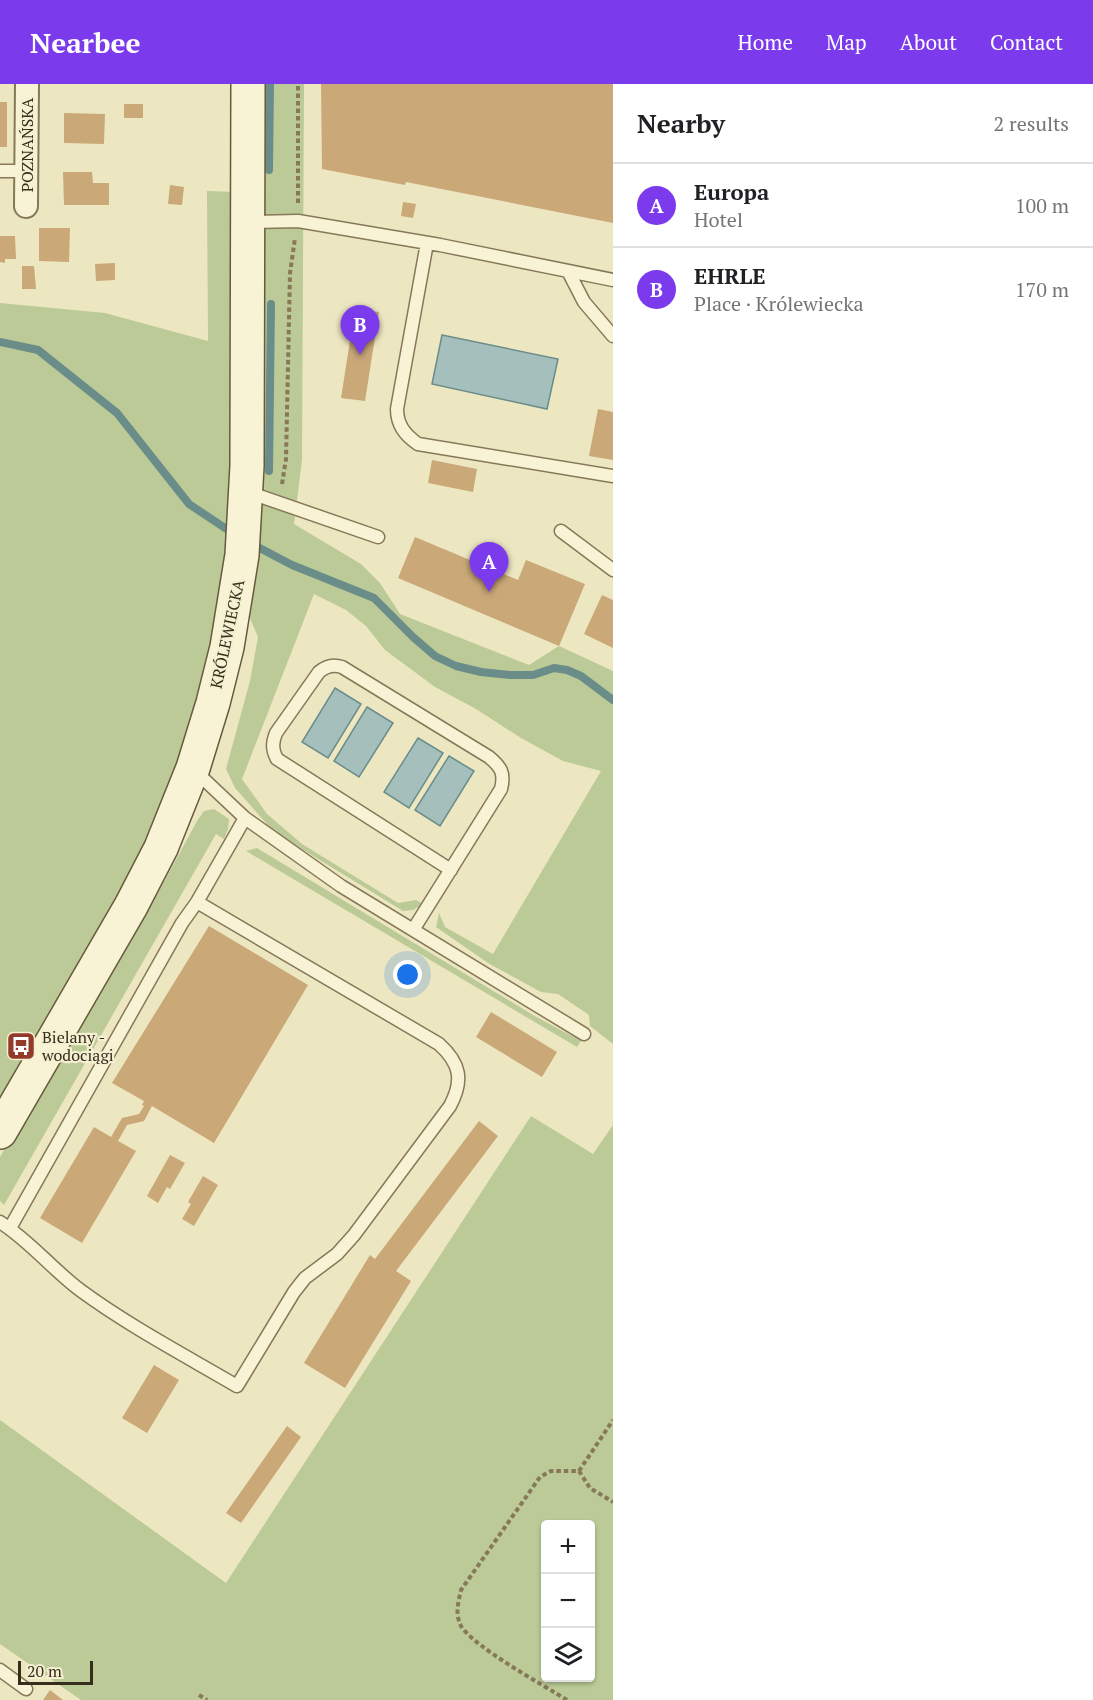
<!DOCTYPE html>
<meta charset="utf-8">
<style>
body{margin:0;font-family:"PT Serif",serif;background:#f2f2f2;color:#202124}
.controls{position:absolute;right:18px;bottom:18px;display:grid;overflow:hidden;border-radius:6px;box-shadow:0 2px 4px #0004}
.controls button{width:54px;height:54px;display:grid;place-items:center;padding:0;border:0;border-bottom:2px solid #e0e0e0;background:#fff;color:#202124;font:30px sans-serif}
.scale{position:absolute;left:18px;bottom:15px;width:75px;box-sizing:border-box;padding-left:6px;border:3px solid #362d1d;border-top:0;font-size:16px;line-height:21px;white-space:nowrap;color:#362d1d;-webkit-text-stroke:4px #f4f0d1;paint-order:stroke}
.you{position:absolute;left:408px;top:891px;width:21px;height:21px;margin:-15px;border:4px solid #fff;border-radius:50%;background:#1a73e8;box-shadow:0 0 0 9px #1a73e833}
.badge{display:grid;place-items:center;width:39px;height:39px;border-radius:50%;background:#7c3aed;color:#fff;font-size:20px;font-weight:700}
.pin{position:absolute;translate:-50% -50px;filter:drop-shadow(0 2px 3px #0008)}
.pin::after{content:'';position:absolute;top:32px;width:21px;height:18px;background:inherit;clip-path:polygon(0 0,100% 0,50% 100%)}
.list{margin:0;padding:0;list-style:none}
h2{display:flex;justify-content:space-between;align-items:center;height:78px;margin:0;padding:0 24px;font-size:26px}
h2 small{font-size:20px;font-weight:400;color:#757577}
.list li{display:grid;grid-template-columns:39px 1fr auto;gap:18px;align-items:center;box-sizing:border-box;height:84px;padding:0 24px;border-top:2px solid #e0e0e0}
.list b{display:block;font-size:22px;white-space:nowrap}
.list p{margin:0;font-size:20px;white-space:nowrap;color:#757577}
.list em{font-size:20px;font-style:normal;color:#757577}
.icon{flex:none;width:33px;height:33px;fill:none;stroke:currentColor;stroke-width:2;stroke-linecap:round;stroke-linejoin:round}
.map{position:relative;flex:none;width:613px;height:1616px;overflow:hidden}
header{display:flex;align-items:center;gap:36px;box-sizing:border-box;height:84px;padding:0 30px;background:#7c3aed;color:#fff}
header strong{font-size:28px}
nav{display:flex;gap:33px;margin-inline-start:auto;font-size:21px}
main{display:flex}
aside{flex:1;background:#fff}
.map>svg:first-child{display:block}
.green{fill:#bbca96;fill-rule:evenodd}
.water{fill:#a4bfbc;stroke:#6b8d8a;stroke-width:1.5}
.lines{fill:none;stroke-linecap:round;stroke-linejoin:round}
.stream{stroke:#6b8d8a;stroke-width:8}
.building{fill:#caa878}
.lane-casing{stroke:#867859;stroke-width:15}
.street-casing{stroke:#867859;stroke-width:26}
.secondary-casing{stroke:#67593d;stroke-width:36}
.path{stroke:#867859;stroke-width:4;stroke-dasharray:4.5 3;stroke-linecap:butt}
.lane{stroke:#f8f3d4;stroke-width:12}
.street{stroke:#f8f3d4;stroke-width:22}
.secondary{stroke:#f8f3d4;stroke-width:33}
.labels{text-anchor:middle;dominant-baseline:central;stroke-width:4.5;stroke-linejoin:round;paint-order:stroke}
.street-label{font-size:16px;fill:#362d1d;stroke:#f4f0d1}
.poi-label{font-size:16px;fill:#362d1d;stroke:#f4f0d1;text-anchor:start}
</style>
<header>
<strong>Nearbee</strong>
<nav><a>Home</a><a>Map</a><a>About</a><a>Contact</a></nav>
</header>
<main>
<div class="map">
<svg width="613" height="1616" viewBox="0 0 613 1616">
<rect width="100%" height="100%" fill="#ede7c1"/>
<path class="green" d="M260,0H304L302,376L294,440L361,480L380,499L400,530L529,581L559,562L613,587V960L590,942L589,931L558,910L541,908L488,879L436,843L439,829L445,843L493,870L601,687L563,677L521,654L476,625L435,603L385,566L366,542L346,526L314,510L242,695L267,730L302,760L398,819L416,816L423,820L413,826L403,827L274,748L235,704L226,685L250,597L258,553L248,529Z
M207,107L236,108V390L224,496L202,613L138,786L0,1023V219L105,229L208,257Z
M214,725L229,735L228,745L224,755L216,750L4,1121L0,1117V1073L122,862L146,831L197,737L204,727Z
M257,764L533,931L581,957L577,963L246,767Z
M531,1032L593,1070L613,1041V1616H81L0,1560V1336L226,1499ZM546,1440H590V1594H546Z"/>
<path class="water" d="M442,251L558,275L547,325L432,300Z
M335,604L361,620L328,674L302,658Z
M367,623L393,639L359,693L334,677Z
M418,654L443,669L409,724L384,708Z
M449,672L474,687L440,742L415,726Z"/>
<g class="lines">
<path class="stream" d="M269,86L270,0
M0,258L38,266L117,329L189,420L234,450
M269,387L271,220
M252,460L292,481L374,514L413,553L435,572L456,582L481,588L510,591H533L554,584L567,586L581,592L613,616"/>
</g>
<path class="building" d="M321,0H613V139L406,98L405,101L322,85Z
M0,18H7V63H0Z
M124,20H143V34H124Z
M64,29L105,30L104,60L64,59Z
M63,88H92L93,99H109V121H64Z
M170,101L184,103L182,121L168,120Z
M403,118L416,120L413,134L401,132Z
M39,144H70L69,178L39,177Z
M0,152H15L16,175H5V179L0,178Z
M115,179V196L96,197L95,180Z
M22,182H34L36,205H22Z
M355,225L379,228L365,317L341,314Z
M598,325L613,328V376L589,372Z
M432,376L477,385L473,408L428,399Z
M415,453L518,496L526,476L585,500L559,562L398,494Z
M602,511L613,516V564L584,550Z
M209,842L308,901L214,1059L152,1022L144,1037L127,1041L118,1057L136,1067L82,1159L40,1134L94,1043L111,1053L122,1034L139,1030L144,1022L142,1021L144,1017L112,999Z
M491,928L557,968L542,993L476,953Z
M479,1037L498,1052L396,1187L411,1197L345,1304L304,1279L370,1171L375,1175Z
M170,1071L185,1079L170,1105L167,1103L158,1119L147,1112Z
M203,1092L218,1101L194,1142L182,1135L191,1120L188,1118Z
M154,1281L179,1296L147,1349L122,1334Z
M287,1342L301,1353L241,1439L226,1429Z
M50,1606L63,1616H43Z"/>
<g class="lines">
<g class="lane-casing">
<path id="lane" d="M0,87H27
M249,138L298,137L440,161L613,196
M427,159L397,325C397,341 405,351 418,360L613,392
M568,187L584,218L613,252
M248,408L378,453
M561,447L613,486
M194,686L245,734L341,802L584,950
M413,846L501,705C505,689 501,683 489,673L342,583C333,580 326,582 319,588L276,649C272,659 272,666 277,675L451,786
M0,1138C30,1157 52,1185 80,1206C129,1242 184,1271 237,1302L294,1208L305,1194L337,1170L354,1151L450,1022C464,996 460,979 439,960L197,818
M10,1144L182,839L197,818L245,734
M0,1586L26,1605"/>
</g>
<g class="street-casing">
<path id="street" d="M26,122L27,0"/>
</g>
<g class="secondary-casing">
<path id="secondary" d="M0,1048L131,822L161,764L193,684L213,619L227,563L242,471L247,382L248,0"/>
</g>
<path class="path" d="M298,119V0
M282,400L286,375L290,189L295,154
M579,1387L613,1336
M579,1387L590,1404L613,1418
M199,1611L207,1616
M567,1616C543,1601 474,1563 461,1542C455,1530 458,1519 461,1506L540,1393L551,1387H579"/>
<use href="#lane" class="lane"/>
<use href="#street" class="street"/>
<use href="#secondary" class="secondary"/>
</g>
<defs>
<g id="bus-square" transform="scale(1.5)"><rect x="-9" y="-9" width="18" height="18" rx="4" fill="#933b2b" stroke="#f4f0d1"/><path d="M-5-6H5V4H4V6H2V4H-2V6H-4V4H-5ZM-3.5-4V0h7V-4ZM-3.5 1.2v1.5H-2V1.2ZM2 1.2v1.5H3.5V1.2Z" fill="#fff"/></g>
</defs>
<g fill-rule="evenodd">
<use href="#bus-square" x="21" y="962"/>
</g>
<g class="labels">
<g class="street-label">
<text transform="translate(27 61) rotate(-90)">POZNAŃSKA</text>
<text transform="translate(227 550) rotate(-78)">KRÓLEWIECKA</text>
</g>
<g class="poi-label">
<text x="42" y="953">Bielany -<tspan x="42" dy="18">wodociągi</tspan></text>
</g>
</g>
</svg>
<div class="controls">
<button>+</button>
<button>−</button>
<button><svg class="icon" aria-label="layers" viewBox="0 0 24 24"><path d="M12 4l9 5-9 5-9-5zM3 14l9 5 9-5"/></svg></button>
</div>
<div class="scale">20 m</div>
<div class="you"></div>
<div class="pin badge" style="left:489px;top:508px">A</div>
<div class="pin badge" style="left:360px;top:271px">B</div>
</div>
<aside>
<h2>Nearby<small>2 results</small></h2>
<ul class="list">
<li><span class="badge">A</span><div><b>Europa</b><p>Hotel</p></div><em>100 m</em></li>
<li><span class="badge">B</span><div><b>EHRLE</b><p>Place · Królewiecka</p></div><em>170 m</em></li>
</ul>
</aside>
</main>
